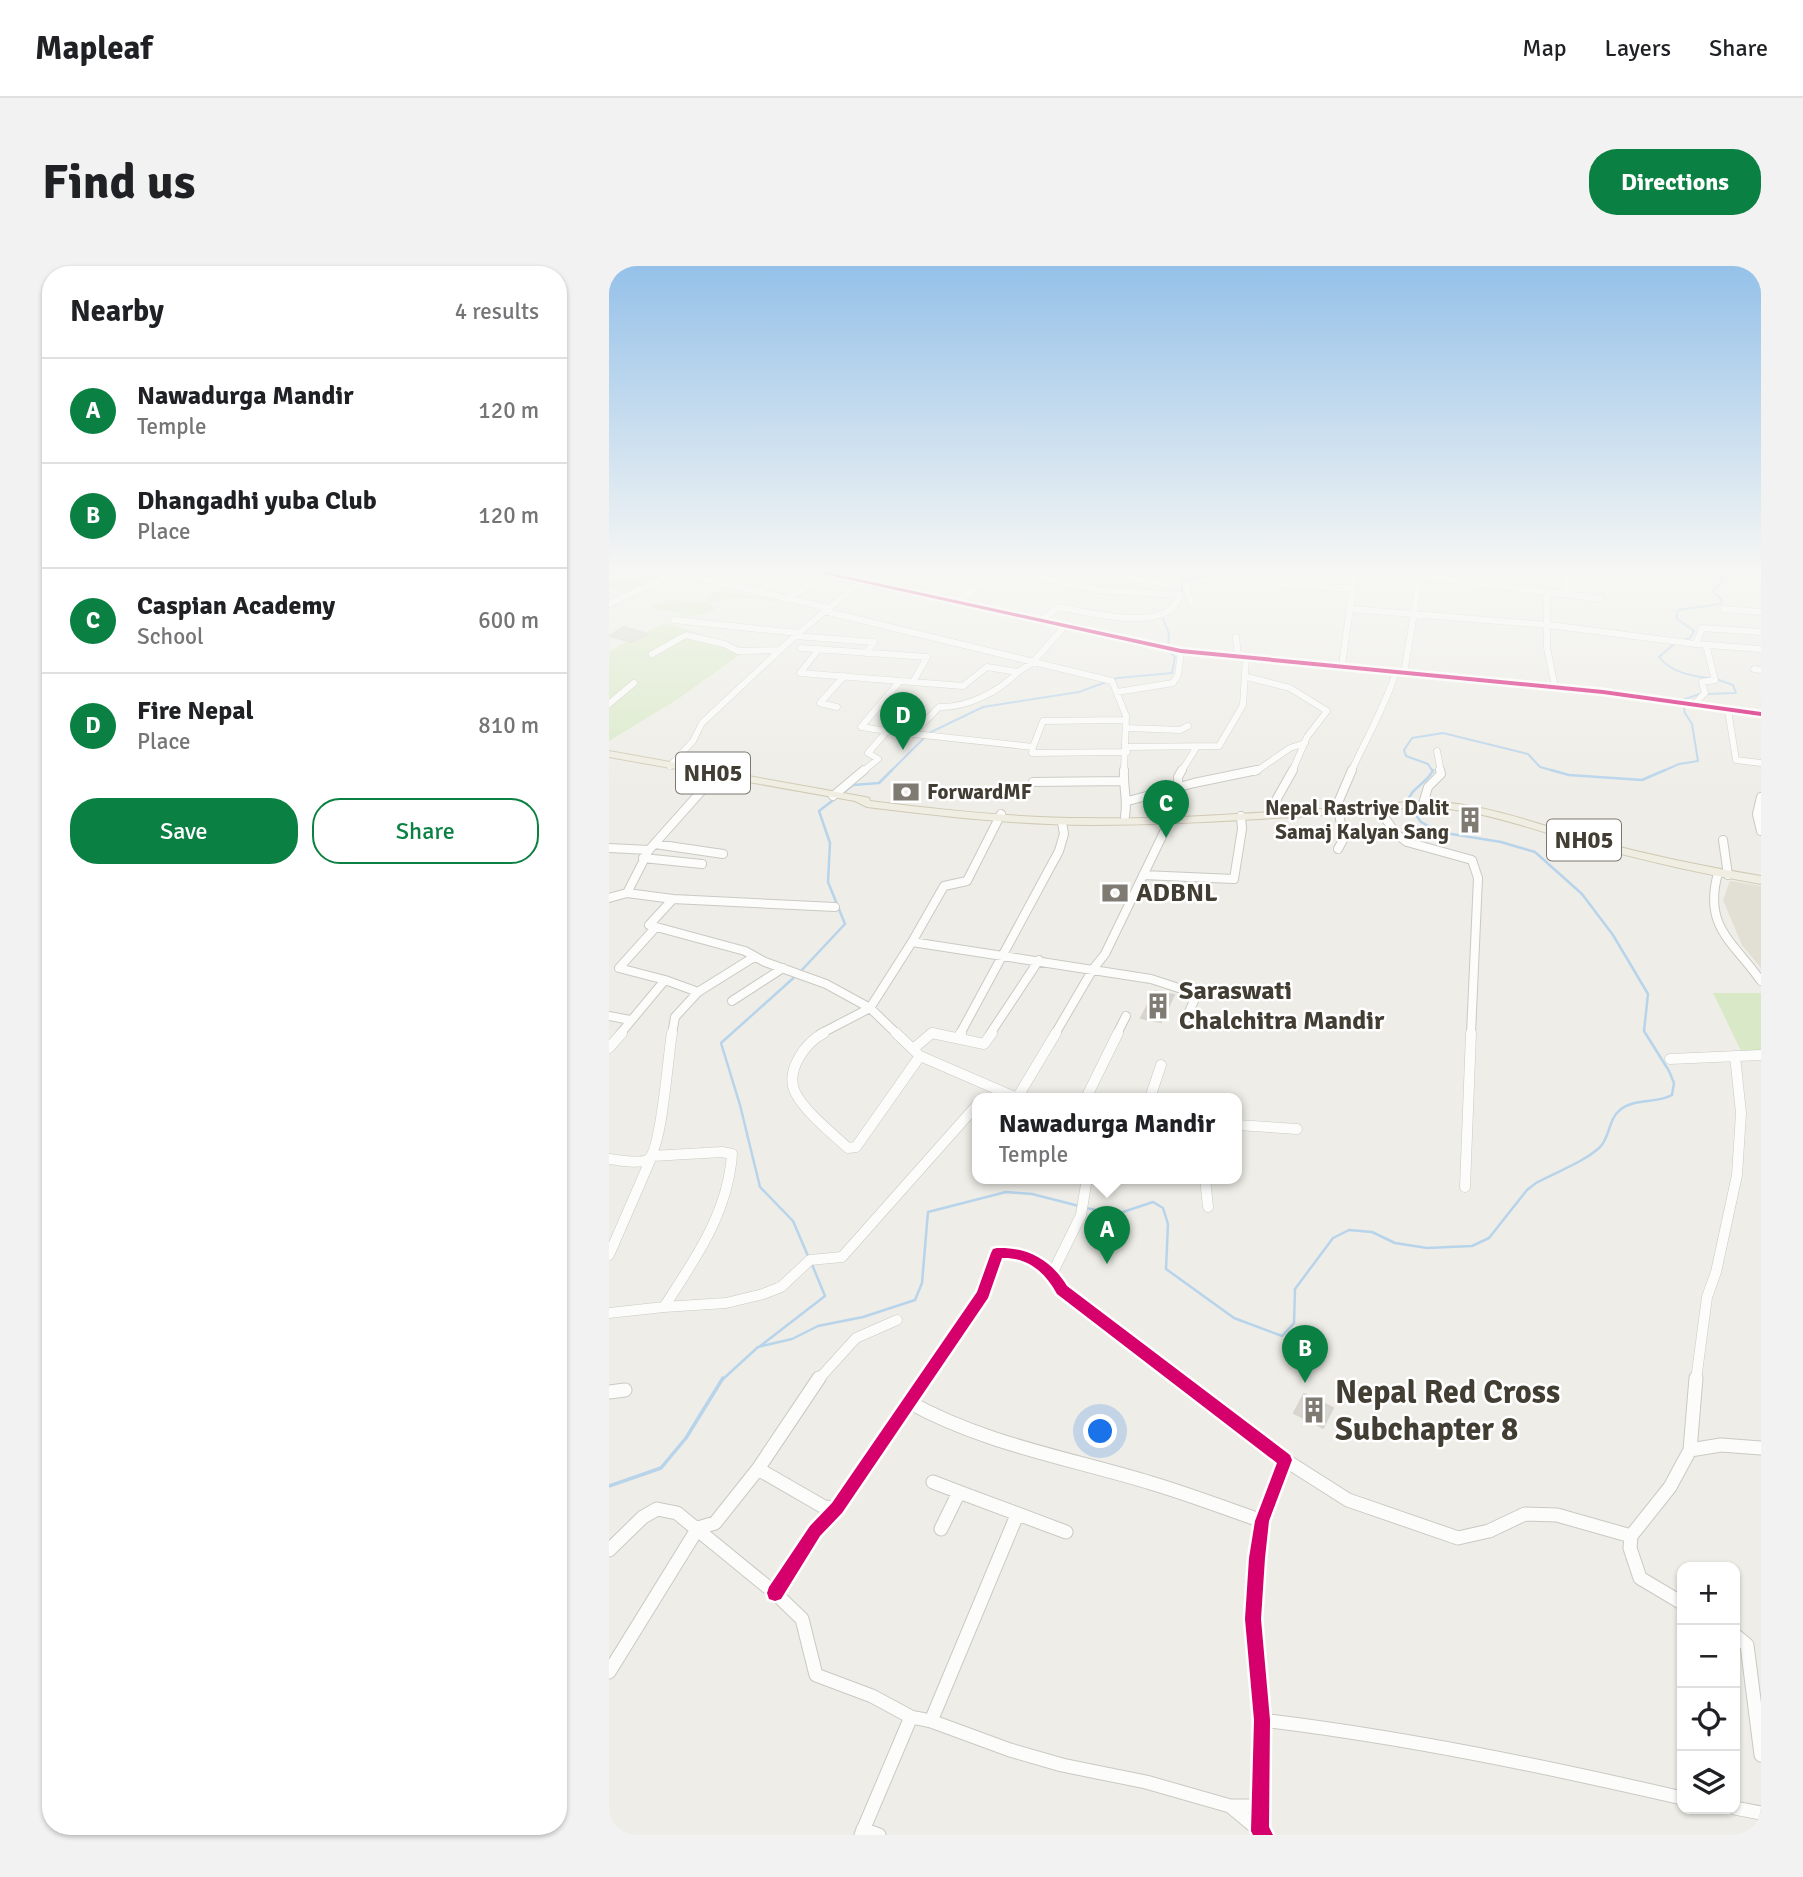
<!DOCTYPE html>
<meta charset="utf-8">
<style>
body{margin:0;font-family:Signika,sans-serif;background:#f2f2f2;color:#202124}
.controls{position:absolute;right:21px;bottom:21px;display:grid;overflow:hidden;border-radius:14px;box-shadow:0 2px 5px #0004}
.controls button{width:63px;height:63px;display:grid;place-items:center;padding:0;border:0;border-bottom:2px solid #e0e0e0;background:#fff;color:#202124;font:35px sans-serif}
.you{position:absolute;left:492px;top:1166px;width:24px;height:24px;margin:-18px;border:5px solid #fff;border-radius:50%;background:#1a73e8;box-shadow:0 0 0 10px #1a73e833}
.badge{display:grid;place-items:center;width:46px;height:46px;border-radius:50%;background:#0b8043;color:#fff;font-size:23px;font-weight:700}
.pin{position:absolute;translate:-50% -58px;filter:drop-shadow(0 2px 4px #0008)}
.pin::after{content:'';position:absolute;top:37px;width:24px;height:21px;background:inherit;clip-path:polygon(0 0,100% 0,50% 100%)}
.popup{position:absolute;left:363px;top:827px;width:270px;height:91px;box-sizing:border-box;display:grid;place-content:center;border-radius:14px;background:#fff;filter:drop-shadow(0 2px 5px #0005);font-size:23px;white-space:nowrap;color:#757577}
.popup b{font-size:26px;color:#202124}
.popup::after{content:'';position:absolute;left:50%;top:100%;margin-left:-14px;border:14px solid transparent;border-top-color:#fff}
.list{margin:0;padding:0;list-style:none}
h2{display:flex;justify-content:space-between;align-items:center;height:91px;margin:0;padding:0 28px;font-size:30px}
h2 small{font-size:23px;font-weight:400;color:#757577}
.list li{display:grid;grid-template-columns:46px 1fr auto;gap:21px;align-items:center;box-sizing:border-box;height:105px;padding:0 28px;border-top:2px solid #e0e0e0}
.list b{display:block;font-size:26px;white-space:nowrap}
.list p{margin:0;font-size:23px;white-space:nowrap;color:#757577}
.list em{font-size:23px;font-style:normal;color:#757577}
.actions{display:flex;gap:14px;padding:21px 28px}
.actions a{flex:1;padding:16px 0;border:2px solid #0b8043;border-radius:28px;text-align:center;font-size:24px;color:#0b8043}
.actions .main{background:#0b8043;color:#fff}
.icon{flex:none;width:38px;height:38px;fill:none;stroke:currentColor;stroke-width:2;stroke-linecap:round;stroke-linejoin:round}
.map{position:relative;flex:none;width:1152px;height:1569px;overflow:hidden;border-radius:28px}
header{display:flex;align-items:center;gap:42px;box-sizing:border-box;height:98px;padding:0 35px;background:#fff;border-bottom:2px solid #e0e0e0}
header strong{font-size:33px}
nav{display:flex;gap:38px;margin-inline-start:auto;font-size:24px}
.intro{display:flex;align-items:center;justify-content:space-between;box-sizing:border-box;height:168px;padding:0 42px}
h1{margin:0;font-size:49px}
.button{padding:18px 32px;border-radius:28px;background:#0b8043;color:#fff;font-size:24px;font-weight:700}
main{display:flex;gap:42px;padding:0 42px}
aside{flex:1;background:#fff;border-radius:28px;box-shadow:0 2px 5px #0004}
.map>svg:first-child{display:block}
.residential{fill:#e2dfd4}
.green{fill:#d9e9c7}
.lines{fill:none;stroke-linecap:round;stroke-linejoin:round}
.stream-far2{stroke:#b8d4eb;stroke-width:2}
.stream-far1{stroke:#b8d4eb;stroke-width:2.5}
.stream{stroke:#b8d4eb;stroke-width:3.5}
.building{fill:#d7d6d0;stroke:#d6d4cd;stroke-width:2}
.minor-far3-casing{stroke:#cac9c3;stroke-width:7}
.minor-far2-casing{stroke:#cac9c3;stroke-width:10}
.minor-far1-casing{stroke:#cac9c3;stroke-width:11}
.minor-casing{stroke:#cac9c3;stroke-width:15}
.primary-casing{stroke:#d0cab5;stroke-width:2}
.minor-far3{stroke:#fcfcfb;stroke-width:6}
.minor-far2{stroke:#fcfcfb;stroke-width:8}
.minor-far1{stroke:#fcfcfb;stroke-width:10}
.minor{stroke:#fcfcfb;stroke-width:13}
.primary{fill:#f0ede2;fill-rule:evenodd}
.cycleway-casing{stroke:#fff;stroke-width:5}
.cycleway{fill:#d6006c;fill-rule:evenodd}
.labels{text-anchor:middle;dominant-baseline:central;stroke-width:5;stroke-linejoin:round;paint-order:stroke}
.far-poi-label{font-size:21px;font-weight:bold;fill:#433e34;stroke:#fff;text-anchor:start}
.shield{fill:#fff;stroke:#7b7871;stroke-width:2}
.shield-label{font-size:24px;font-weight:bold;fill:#433e34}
.poi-label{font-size:26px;font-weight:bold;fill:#433e34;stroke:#fff;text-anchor:start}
.near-poi-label{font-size:32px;font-weight:bold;fill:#433e34;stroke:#fff;text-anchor:start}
</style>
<header>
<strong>Mapleaf</strong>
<nav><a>Map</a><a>Layers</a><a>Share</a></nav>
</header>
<div class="intro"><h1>Find us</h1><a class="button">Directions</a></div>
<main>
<aside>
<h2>Nearby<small>4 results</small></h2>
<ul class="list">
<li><span class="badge">A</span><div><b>Nawadurga Mandir</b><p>Temple</p></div><em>120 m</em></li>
<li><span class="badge">B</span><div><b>Dhangadhi yuba Club</b><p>Place</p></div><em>120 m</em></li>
<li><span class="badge">C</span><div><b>Caspian Academy</b><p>School</p></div><em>600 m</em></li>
<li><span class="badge">D</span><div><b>Fire Nepal</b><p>Place</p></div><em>810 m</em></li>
</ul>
<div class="actions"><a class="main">Save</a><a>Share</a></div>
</aside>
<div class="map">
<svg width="1152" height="1569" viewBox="0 0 1152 1569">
<rect width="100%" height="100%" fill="#eeede7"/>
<path class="residential" d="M1121,615L1152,620V702L1133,679L1114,634Z"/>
<path class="green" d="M0,306H64L20,327L0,321Z
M108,326C132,330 149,328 172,333C163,337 158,335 149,333C137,331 110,332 100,338L105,343L104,345L74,353L69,352L72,347L44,343L40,340L67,333L71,336L98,335L100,329Z
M55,357L80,364L133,387L69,433L0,475V385Z
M1104,727H1152V784L1133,787Z"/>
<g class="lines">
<path class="stream-far2" d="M573,328V315L592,311
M553,350L560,368L559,380
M1074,374L1081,372L1085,365L1067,352L1069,344L1111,338L1113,334L1104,326L1113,316L1114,306
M1065,378L1050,391C1062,406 1081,410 1100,412
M1098,428L1127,427L1124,419L1107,413
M281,506L320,467L374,441L470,426L508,412L563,407L566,391L561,386
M824,506L819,498L797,490L795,484L803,472L834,467L919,488L931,501L949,506
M1052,506L1070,498L1089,495L1083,458L1076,447L1073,434L1091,428"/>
<path class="stream-far1" d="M942,504L960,509L1033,514L1056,504
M477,942L508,948L544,936L554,942L559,958L557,1003L625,1052L673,1070L685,1057L686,1023L724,972L740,964L763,966L786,977L818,982L863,980L880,972L918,924L927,917C947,906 973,897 990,882C1001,873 999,853 1011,844C1025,832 1047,838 1063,829L1065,817L1060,805L1035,765L1039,728L1004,669L973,628L926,586L892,576L830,566L812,556L798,537C802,521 819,517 824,504
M199,990L184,955L151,921L131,839L112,777L190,707L236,658L219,616L221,577L210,545L244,519L270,517L283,504
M150,1081L216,1030L202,996
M113,1114L149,1081L183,1073L209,1060L254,1051L306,1034L313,1017L319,946L397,926L423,928L470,940"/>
<path class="stream" d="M0,1220L52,1202L77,1172L114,1112"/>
</g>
<path class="building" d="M15,361L39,368L22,376L0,370Z
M546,725L565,729L552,756L532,752Z
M695,1128L724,1142L714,1162L685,1147Z"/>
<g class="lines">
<g class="minor-far3-casing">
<path id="minor-far3" d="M66,306L219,342
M209,306L572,385L994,426L1152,448
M408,306L489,324L571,329C561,369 478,346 450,341L430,356
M486,306L560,318L568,306
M777,306L992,333
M956,306L957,328
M670,318L743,323
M125,321L156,306
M147,326L185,306
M938,326V382L946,421
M176,333L220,309
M582,335L576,319L618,306
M0,338L67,306
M345,338L388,306
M742,343L939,359
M1115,343L1152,346
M215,345L503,415L517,450L515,506
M65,354L189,367
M940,359L1087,378L1152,383
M186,370L265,376L257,387
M627,371L629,391
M1087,378L1093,362L1152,366
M192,382L318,391L304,416L354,420L378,401L409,406L424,396L455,361
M210,383L191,407L304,416
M43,388L77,369L115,378L129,385L171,384
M733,399L746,306
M1145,403L1152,404
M795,407L812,306
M638,411L681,422L718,445L698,471L683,506
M508,426L564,417L569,409L572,385
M0,438L25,417
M1084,439L1096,427L1093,416L1106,414L1097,379
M228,441L211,437L235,410
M1119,444L1127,494L1152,497
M518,462L571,464L579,460
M278,465L252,461L291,415
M306,466L330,441C358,442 389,426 409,406
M424,481L434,455L516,454
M517,481L610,480L634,439L637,392
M828,485L832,506
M61,500L84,475L93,457L186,370L264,306
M253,506L269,493L259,487L278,465L424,481L423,487L518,486
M572,506L587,482
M646,506L681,482L696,477
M742,506C758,471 775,443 787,406"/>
</g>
<g class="minor-far2-casing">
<path id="minor-far2" d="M515,504C514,521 519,534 516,550
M104,512L40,584L18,627L64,633L40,659L136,685L156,696L217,718L261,742L288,768
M424,516L515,515
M569,523V511L573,504
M224,530L255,504
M1152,531L1148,548L1152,565
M519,535L585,517L648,504
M814,538L819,521L832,508L831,504
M662,543L684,504
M770,543L787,568L798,576L863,594L869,612L862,768
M392,548L358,615L335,620L303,676L542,713L588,728L575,757
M1114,574L1119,609
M46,578L114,588
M0,582L40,584
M729,583L735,572L728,539L743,504
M34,592L93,598
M1109,607C1094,661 1124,675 1152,715
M534,609L625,613L633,563L632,550
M0,632L18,627
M64,633L226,641
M56,714L89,726
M123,735L174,702
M0,750L21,754
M11,768L56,714L10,702L46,662
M63,768L66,751L89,726L145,691
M211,768L261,742L303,676
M321,768H329
M351,768L450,585L455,568L453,556
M381,768L430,694
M446,768L484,703L496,688L558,560V549
M508,768L517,750"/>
</g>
<g class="minor-far1-casing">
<path id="minor-far1" d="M215,767C197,776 176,804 186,826C195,845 224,868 239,882L247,881L311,790
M287,767L311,790L408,832
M350,771L352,767
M0,782L13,767
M304,783L323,767L375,778L383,767
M1061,793L1152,789
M408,832L447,767
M477,832L509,767
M541,832L552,799
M628,859L688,863
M0,893C10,894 29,898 38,894C53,887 59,787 63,767
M596,912L599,941
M856,921L862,767
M0,989L43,890L113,886L123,888C119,947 86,993 55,1041L0,1047
M444,1006L472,949L478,912
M55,1041L117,1037L154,1028L172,1021L201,994L233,991L368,839
M209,1114L247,1072L288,1054
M315,1114L374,1028L388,987L409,988L426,995L441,1007L453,1024L571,1114
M1087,1114L1098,1031L1107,1006L1128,909L1132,847L1126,790"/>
</g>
<g class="minor-casing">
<path id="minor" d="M569,1112L676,1194L653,1255L648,1292L644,1353L653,1454L651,1565L655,1569
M0,1126L16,1124
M300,1136C375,1178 460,1192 542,1217C579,1228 616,1242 653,1255
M1081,1184L1087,1112
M676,1194L739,1234L849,1272L880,1265L916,1248L948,1249L1022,1270L1061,1221L1081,1184L1112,1179L1152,1182
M149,1203L210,1112
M324,1216L350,1226
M332,1263L350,1226L457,1266
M1022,1270L1021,1282L1031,1312L1073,1337
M0,1284L34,1251L48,1243L68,1247L166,1327L193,1353L207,1409L263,1430L302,1451L322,1455L401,1484L453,1499L537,1516L621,1540
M166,1327L206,1265L228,1242L316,1112
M1126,1369L1138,1379L1152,1489
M0,1406L89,1262L106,1257L149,1203L215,1241L228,1242
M653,1454C795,1471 934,1500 1073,1532
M322,1455L408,1249
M1126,1542L1152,1547
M254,1563L270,1569
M651,1565L621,1540H652
M252,1569L302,1451"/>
</g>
<g class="primary-casing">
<path id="primary" d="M0,485L256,531L260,532L261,535C333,544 405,552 478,552C575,554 673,544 770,540C845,524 913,554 984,574C1039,589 1096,601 1152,610V618C1094,608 1036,595 979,579C908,560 845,530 770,546C674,551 578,559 482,559C406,559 333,550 258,541L246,535L0,491Z"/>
</g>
<use href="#minor-far3" class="minor-far3"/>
<use href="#minor-far2" class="minor-far2"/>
<use href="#minor-far1" class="minor-far1"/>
<use href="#minor" class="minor"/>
<use href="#primary" class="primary"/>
<g class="cycleway-casing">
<path id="cycleway" d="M206,306H217L572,383L994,424L1152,446V450L994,428L572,387Z
M388,982C419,981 442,994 458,1020L681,1189L683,1194L660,1255L656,1292L652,1353L661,1454L660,1561L664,1569H644L642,1565L645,1454L636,1353L640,1292L646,1255L668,1197L448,1028C436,1006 419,991 393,992L379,1032L233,1247L211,1270L172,1333L166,1335L160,1333L158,1327L160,1321L201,1260L223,1237L368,1026L382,987L384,983Z"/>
</g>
<use href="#cycleway" class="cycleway"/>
</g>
<linearGradient id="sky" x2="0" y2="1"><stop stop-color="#95c1e9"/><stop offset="0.58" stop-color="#f7f7f4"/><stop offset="1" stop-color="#f7f7f4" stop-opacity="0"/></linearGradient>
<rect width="1152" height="526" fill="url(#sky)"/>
<defs>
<g id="bank-bare" transform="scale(2.1)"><path d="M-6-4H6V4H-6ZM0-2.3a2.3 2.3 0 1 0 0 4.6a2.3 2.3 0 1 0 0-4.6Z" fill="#7f7b73" stroke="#fff" stroke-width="2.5" paint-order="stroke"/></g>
<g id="building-bare" transform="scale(2.1)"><path d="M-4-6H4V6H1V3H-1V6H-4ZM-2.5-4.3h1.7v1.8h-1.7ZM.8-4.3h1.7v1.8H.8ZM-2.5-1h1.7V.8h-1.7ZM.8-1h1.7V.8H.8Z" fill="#7f7b73" stroke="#fff" stroke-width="2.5" paint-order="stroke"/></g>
</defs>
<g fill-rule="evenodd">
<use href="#bank-bare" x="297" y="526"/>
<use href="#building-bare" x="861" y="554"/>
<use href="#bank-bare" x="506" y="627"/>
<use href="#building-bare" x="549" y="740"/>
<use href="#building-bare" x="705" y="1144"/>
</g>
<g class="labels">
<g class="far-poi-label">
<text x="318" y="526">ForwardMF</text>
<text x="840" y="542" text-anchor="end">Nepal Rastriye Dalit<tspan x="840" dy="24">Samaj Kalyan Sang</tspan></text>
</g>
<g class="shield">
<rect x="67" y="486.5" width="74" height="41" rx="5"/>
<rect x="938" y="553.5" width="74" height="41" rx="5"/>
</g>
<g class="shield-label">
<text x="104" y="507">NH05</text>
<text x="975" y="574">NH05</text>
</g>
<g class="poi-label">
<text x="527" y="627">ADBNL</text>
<text x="570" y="725">Saraswati<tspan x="570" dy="30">Chalchitra Mandir</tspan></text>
</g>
<g class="near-poi-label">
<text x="726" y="1126">Nepal Red Cross<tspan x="726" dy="37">Subchapter 8</tspan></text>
</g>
</g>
</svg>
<div class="controls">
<button>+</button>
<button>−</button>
<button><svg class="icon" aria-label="locate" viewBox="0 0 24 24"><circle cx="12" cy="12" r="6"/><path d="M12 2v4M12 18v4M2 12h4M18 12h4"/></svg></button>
<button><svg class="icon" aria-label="layers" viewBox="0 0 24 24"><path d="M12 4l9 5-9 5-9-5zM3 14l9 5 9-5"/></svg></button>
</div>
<div class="you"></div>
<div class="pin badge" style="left:498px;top:998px">A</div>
<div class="popup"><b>Nawadurga Mandir</b>Temple</div>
<div class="pin badge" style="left:696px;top:1117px">B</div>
<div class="pin badge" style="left:557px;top:572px">C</div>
<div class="pin badge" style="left:294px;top:484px">D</div>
</div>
</main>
